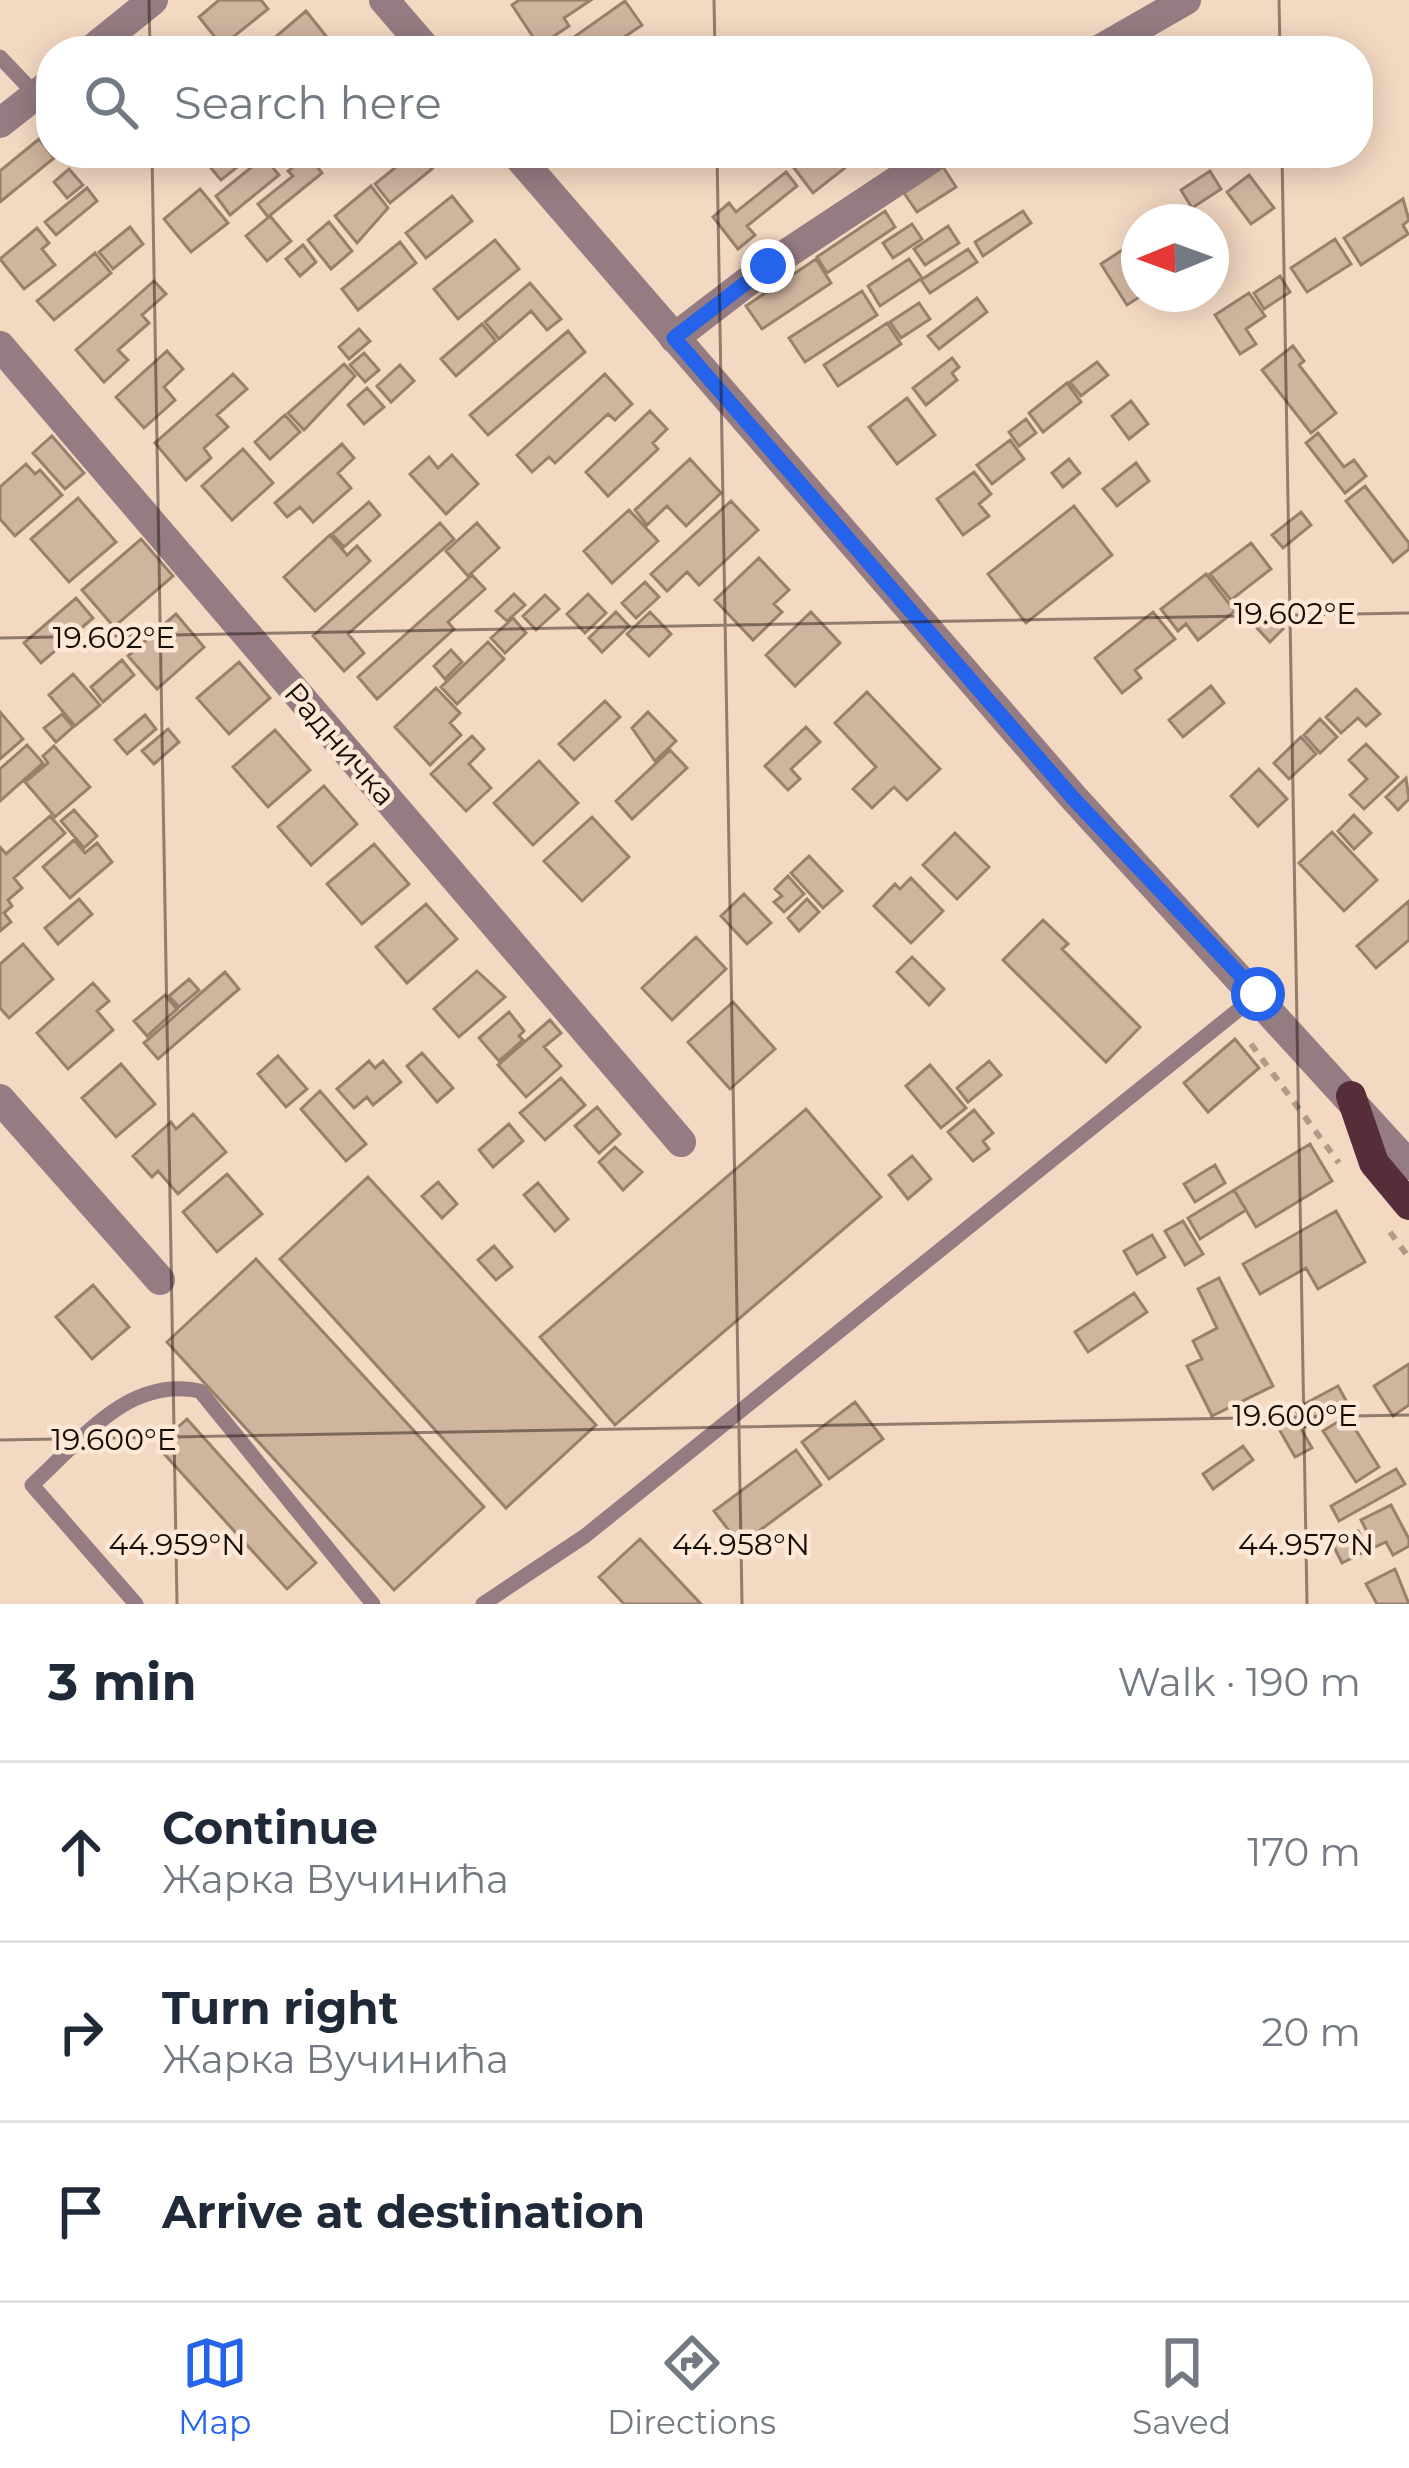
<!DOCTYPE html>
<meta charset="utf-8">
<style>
body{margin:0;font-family:Montserrat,sans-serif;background:#f6f6f7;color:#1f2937}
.compass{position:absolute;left:1121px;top:204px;width:108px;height:108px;border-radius:50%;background:#fff;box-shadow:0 6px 30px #0003;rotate:269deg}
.stop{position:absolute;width:36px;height:36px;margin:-27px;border:9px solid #2563eb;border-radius:50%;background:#fff}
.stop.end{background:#2563eb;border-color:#fff;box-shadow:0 3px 12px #0008}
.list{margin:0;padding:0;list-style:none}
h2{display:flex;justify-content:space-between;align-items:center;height:156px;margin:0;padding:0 48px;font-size:51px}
h2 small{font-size:39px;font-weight:400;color:#747a83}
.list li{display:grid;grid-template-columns:78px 1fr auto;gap:36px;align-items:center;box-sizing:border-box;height:180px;padding:0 48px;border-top:3px solid #e0e1e3}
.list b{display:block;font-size:45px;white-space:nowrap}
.list p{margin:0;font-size:39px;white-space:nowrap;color:#747a83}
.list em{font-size:39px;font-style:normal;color:#747a83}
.icon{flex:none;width:66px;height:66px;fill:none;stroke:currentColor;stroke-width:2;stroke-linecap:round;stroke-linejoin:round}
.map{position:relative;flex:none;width:1409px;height:1604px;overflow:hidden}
.search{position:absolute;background:#fff;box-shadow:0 6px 30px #0003;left:36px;right:36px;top:36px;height:132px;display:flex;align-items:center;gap:30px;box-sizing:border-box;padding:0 42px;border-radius:48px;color:#747a83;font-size:45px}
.sheet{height:696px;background:#fff}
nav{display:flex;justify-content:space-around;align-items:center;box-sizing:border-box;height:168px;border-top:3px solid #e0e1e3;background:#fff;font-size:33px;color:#747a83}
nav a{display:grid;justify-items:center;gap:6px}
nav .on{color:#2563eb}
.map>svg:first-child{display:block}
.building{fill:#cfb59e;stroke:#99806b;stroke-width:3}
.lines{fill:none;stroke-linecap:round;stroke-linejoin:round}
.path{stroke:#b09b88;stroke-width:6;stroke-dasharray:9 9;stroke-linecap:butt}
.service{stroke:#957c82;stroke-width:15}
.minor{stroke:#957c82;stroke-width:30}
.tertiary{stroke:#957c82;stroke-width:30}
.primary{stroke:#552e3a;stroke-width:30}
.route{stroke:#2563eb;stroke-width:15}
.ticks{fill:none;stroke:#160d06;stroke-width:3;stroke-opacity:0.45}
.labels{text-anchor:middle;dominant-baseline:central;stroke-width:9;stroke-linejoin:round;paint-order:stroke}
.street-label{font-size:30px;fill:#160d06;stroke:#fde7d5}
.ticks-label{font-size:30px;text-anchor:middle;fill:#160d06;stroke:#fde7d5;stroke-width:9;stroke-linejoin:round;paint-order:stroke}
</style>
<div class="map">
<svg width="1409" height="1604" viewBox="0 0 1409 1604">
<rect width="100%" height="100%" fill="#f4d9c2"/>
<path class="building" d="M219,0H261L268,9L222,46L199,17Z
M519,0H591L564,18L569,26L539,46L512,5Z
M625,1L642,25L611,46L615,51H584L574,37Z
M306,11L338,51H265L266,45Z
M39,139L54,158L0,202V171Z
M227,153L250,157L221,180L210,167Z
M413,153L432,169L390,203L375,184Z
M812,153H852L855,160L813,193L794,168Z
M308,155L322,173L268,217L258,204L293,176L288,171Z
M264,157L279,175L230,215L216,196Z
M943,167L956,187L917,212L904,193Z
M69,169L83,185L67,198L54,182Z
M1210,171L1221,189L1192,208L1181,190Z
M786,172L797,186L747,226L755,235L738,249L713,217L729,203L736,212Z
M1249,175L1274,208L1251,224L1227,192Z
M371,186L388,208L357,243L335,216Z
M87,188L97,201L56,235L45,222Z
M200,189L228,223L191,252L164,219Z
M452,196L472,221L426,258L406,233Z
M1403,199L1409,220L1403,225L1408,234L1361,265L1344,238Z
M885,211L895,227L827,273L817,257Z
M1023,211L1031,223L983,256L975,242Z
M270,216L291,241L267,261L246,236Z
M329,222L352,251L331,269L308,240Z
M912,224L922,239L893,258L883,243Z
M948,226L959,243L925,265L914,249Z
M130,227L143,244L113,269L99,252Z
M37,228L49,243L42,249L55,265L24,289L0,259Z
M1335,239L1351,264L1307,292L1291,268Z
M495,240L519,269L458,319L434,289Z
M400,242L416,263L358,310L342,289Z
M303,245L316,262L300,276L286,259Z
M1127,247L1139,260V294H1144L1127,305L1101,264Z
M968,249L977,262L930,293L921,280Z
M95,253L111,273L54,320L37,301Z
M816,259L831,283L762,329L746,306Z
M909,259L922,278L880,306L868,286Z
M1280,276L1290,292L1264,309L1254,293Z
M154,281L166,294L142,315L149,323L118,350L128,360L104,382L76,350Z
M530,283L561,319L547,330L531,311L499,339L485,322Z
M862,291L877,315L805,362L789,338Z
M1249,293L1265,316L1246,329L1256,344L1240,354L1215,315Z
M977,298L987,312L939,349L928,336Z
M919,303L930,319L901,338L890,322Z
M887,323L901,344L838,386L824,365Z
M482,324L496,341L456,376L441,359Z
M359,329L370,341L349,359L339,347Z
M568,331L585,352L488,435L470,415Z
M1293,346L1304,361L1299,365L1336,413L1311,433L1262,370Z
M167,351L183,369L164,387L175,400L144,428L116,397Z
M364,353L379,370L365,382L350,365Z
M952,358L959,367L952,373L957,380L926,405L913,388Z
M1097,362L1108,375L1081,396L1070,382Z
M344,364L355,376L304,430L288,413Z
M400,365L414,381L391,402L377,386Z
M233,374L247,389L217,415L228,427L204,448L211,458L186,480L155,443Z
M605,374L632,404L615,420L608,414L555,463L549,457L532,472L517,455Z
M1067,383L1081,402L1043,432L1029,413Z
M367,388L384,407L364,424L348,405Z
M907,398L935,435L897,464L869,427Z
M1131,401L1148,424L1129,439L1112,416Z
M650,411L667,429L653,443L658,449L608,496L586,472Z
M285,415L300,432L270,459L255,442Z
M1026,419L1036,433L1019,446L1009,432Z
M1318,433L1344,467L1354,460L1366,476L1345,493L1306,443Z
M52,436L84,473L65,489L33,453Z
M1010,440L1024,459L992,484L977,465Z
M342,444L354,458L338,473L351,488L313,522L300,507L287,517L275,503Z
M243,449L273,483L232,520L202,486Z
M452,455L478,484L446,514L410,474L429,457L438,468Z
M690,459L721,493L686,526L667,506L647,525L635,510Z
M1069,459L1080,473L1063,487L1052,473Z
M1136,463L1149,481L1117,506L1103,489Z
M26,464L35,474L40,470L62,495L15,536L0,519V487Z
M974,472L991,494L979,504L989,516L963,535L937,499Z
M1365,486L1409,543V549L1393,562L1346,501Z
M78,498L116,542L69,582L31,539Z
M731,501L758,530L699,585L687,572L667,591L651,574Z
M369,502L380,515L344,547L332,534Z
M1074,506L1112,555L1026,623L988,574Z
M629,510L658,541L612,583L584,551Z
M1301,512L1311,525L1283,548L1272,535Z
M440,523L454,539L348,634L364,653L344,671L313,636Z
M477,523L499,548L468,576L446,551Z
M330,535L347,555L357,546L370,561L315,611L284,577Z
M141,539L173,576L114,627L82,590Z
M1251,543L1271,569L1231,600L1210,574Z
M759,558L789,590L774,604L782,612L753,640L715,600Z
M1206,574L1235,611L1198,640L1186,624L1178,631L1161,609Z
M472,575L485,589L448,622L454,629L377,699L358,677Z
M645,582L659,597L636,618L622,603Z
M514,594L525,605L507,621L496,611Z
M588,594L606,613L585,633L567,614Z
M545,595L559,609L536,630L523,616Z
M76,598L93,618L41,663L24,643Z
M616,612L629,626L602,652L589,638Z
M650,612L671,634L649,656L627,634Z
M811,612L840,643L795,686L766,655Z
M1153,612L1175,639L1135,670L1141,678L1122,693L1095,658Z
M176,614L204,647L157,689L128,656Z
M1269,614L1283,629L1270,642L1256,627Z
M513,618L526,633L505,653L491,638Z
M488,642L504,659L457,704L441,687Z
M451,650L462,662L445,679L434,666Z
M122,660L134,675L103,702L91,687Z
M239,662L270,698L229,734L197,698Z
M73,674L100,705L75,726L49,695Z
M1211,686L1224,703L1183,737L1169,720Z
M436,688L460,713L450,723L461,735L430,765L395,727Z
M1356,689L1380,714L1366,726L1358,718L1341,733L1326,717Z
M867,692L940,769L907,800L894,787L872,808L853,789L876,767L835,723Z
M605,701L620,717L574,760L559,744Z
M0,712L23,739L0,759Z
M648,712L676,741L655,761L632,728Z
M62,714L73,727L56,742L44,728Z
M145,715L156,729L127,754L115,740Z
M1320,719L1337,737L1320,753L1304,735Z
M806,727L820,742L791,769L800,779L788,790L765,766Z
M168,729L179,742L154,764L142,751Z
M275,730L310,770L268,807L233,767Z
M472,736L484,749L469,764L491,788L466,811L431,774Z
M1301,737L1316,754L1289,779L1274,763Z
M1366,744L1398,777L1364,809L1350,795L1367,779L1349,760Z
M27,745L43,763L0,801V769Z
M54,746L90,787L55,817L25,782L48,763L43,756Z
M670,750L687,768L632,819L616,801Z
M539,761L578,803L533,845L494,803Z
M1259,769L1287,799L1258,826L1231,796Z
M1406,778L1409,799L1398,810L1386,797Z
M324,786L357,824L311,865L278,827Z
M74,810L97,836L84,848L61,821Z
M1354,815L1371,833L1354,849L1338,831Z
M50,816L65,833L14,878L22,888L8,900L12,906L4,913L11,922L0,931V847L6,854Z
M592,817L629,857L582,901L544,861Z
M1332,832L1377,880L1344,911L1299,863Z
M955,833L989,867L957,899L923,865Z
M74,840L85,853L97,843L112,862L70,898L43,867Z
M374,844L409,884L362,924L327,884Z
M809,856L842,891L823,908L791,873Z
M788,876L804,894L784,912L774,902L782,896L775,889Z
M911,878L943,911L911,943L874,906L895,884L900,889Z
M744,894L771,923L747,944L721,916Z
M79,899L92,914L58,944L45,928Z
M807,899L819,912L799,931L788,918Z
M1409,901V940L1376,968L1357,946Z
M426,904L457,939L407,983L376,947Z
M1043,920L1068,944L1062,949L1140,1027L1106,1062L1003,960Z
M696,937L726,969L672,1020L642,988Z
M23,944L53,979L9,1018L0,1008V964Z
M912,957L944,989L929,1005L897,972Z
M477,971L505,997L459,1037L434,1009Z
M225,972L239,989L158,1059L144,1043Z
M189,979L199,990L179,1007L169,996Z
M93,983L109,1001L97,1011L113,1030L68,1069L37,1033Z
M165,995L177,1009L147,1036L134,1021Z
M733,1002L775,1049L730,1089L688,1042Z
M509,1012L524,1031L519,1036L523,1040L499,1061L479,1038Z
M550,1020L561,1033L544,1047L561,1066L526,1097L498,1065Z
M1235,1039L1259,1068L1208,1112L1184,1083Z
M422,1053L453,1088L437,1102L407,1066Z
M278,1056L307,1089L286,1107L258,1074Z
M369,1061L375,1068L383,1061L401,1082L373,1105L367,1097L354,1108L337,1089Z
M989,1061L1001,1075L968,1102L957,1088Z
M121,1064L155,1104L116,1137L82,1098Z
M930,1065L966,1108L941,1128L906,1086Z
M561,1078L585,1105L545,1140L520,1113Z
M320,1091L366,1144L346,1161L301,1109Z
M597,1107L620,1134L599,1153L575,1126Z
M806,1109L881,1197L615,1425L540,1337Z
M974,1110L993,1133L983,1141L989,1149L973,1161L948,1132Z
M193,1114L226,1152L178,1194L158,1171L152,1177L133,1156L171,1122L176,1129Z
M509,1124L523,1141L493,1167L479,1150Z
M1310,1144L1332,1181L1256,1227L1234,1190Z
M615,1147L642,1172L623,1190L599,1162Z
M912,1156L931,1179L908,1199L889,1175Z
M1215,1165L1225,1183L1195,1202L1184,1184Z
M227,1174L262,1214L217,1252L183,1212Z
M368,1177L596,1425L506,1508L280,1259Z
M438,1182L457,1204L442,1218L422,1196Z
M538,1183L568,1219L555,1231L524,1195Z
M1234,1190L1246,1210L1200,1239L1188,1218Z
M1336,1211L1365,1262L1318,1289L1306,1268L1260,1294L1243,1264Z
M1183,1221L1203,1254L1185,1265L1165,1231Z
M1152,1235L1165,1257L1137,1274L1124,1251Z
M494,1246L512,1267L496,1280L478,1260Z
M256,1259L484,1507L394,1590L167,1342Z
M1219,1278L1273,1386L1212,1416L1187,1366L1202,1359L1193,1341L1217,1328L1198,1289Z
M93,1285L129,1327L92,1359L56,1317Z
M1134,1293L1147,1312L1088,1352L1075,1332Z
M1409,1364V1405L1393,1416L1374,1386Z
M1338,1386L1348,1404L1305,1427L1295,1409Z
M855,1402L883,1439L829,1479L802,1442Z
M1347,1416L1379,1467L1356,1482L1323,1431Z
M187,1419L316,1563L287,1589L157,1446Z
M1296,1420L1312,1448L1295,1457L1279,1429Z
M1243,1446L1253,1460L1213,1489L1203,1474Z
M796,1450L821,1485L740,1545L714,1511Z
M1396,1469L1405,1484L1339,1521L1331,1506Z
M1391,1505L1409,1539V1546L1393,1555L1386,1542L1375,1547L1361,1520Z
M1358,1531L1368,1550L1342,1563L1333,1545Z
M640,1539L701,1604H624L599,1577Z
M1395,1569L1409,1604H1377L1366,1584Z"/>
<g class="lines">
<path class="path" d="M1251,1044L1339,1163
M1390,1232L1409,1258"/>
<path class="service" d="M0,57L36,95
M136,1604L32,1485C82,1440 127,1376 200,1391L373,1604
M483,1604L585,1536L1258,994"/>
<path class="minor" d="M90,51L153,0
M1097,51L1186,0
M0,123L51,83
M674,338L768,266L939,153
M0,346L681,1142
M0,1099L160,1280"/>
<path class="tertiary" d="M384,0L428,51
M515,153L1073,797L1409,1165"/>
<path class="primary" d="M1351,1096L1374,1163L1409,1205"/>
</g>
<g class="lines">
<path class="route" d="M768,266L674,338L1072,797L1258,994"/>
</g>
<path class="ticks" d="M149,0L150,51M714,0L715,51M1279,0L1280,51M152,153L177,1604M717,153L742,1604M1282,153L1307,1604M0,638L1409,613M0,1440L1409,1415"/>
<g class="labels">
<g class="street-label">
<text transform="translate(340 744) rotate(49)">Радничка</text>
</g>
</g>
<g class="ticks-label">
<text x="1295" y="624">19.602°E</text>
<text x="114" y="648">19.602°E</text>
<text x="1295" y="1426">19.600°E</text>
<text x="114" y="1450">19.600°E</text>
<text x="177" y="1555">44.959°N</text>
<text x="741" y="1555">44.958°N</text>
<text x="1306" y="1555">44.957°N</text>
</g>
</svg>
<svg class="compass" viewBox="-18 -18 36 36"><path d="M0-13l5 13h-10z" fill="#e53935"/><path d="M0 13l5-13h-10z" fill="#747a83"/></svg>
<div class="stop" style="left:1258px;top:994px"></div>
<div class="stop end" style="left:768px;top:266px"></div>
<div class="search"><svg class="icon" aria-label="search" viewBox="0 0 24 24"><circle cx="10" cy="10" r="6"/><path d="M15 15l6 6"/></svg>Search here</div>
</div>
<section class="sheet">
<h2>3 min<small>Walk · 190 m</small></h2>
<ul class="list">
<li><svg class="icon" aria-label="ahead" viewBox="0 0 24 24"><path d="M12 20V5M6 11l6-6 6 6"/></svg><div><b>Continue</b><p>Жарка Вучинића</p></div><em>170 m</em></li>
<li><svg class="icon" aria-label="right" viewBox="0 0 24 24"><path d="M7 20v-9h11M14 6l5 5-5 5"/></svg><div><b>Turn right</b><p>Жарка Вучинића</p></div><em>20 m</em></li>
<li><svg class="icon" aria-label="arrive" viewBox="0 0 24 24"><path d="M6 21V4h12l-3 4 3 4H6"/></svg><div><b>Arrive at destination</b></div></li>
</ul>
</section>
<nav>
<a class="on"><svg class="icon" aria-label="map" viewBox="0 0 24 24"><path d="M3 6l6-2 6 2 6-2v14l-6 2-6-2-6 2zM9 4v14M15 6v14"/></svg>Map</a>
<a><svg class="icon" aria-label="directions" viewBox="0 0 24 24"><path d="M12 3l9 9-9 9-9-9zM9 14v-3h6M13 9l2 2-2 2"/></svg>Directions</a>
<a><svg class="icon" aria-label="saved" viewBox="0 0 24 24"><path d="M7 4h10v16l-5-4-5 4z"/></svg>Saved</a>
</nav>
